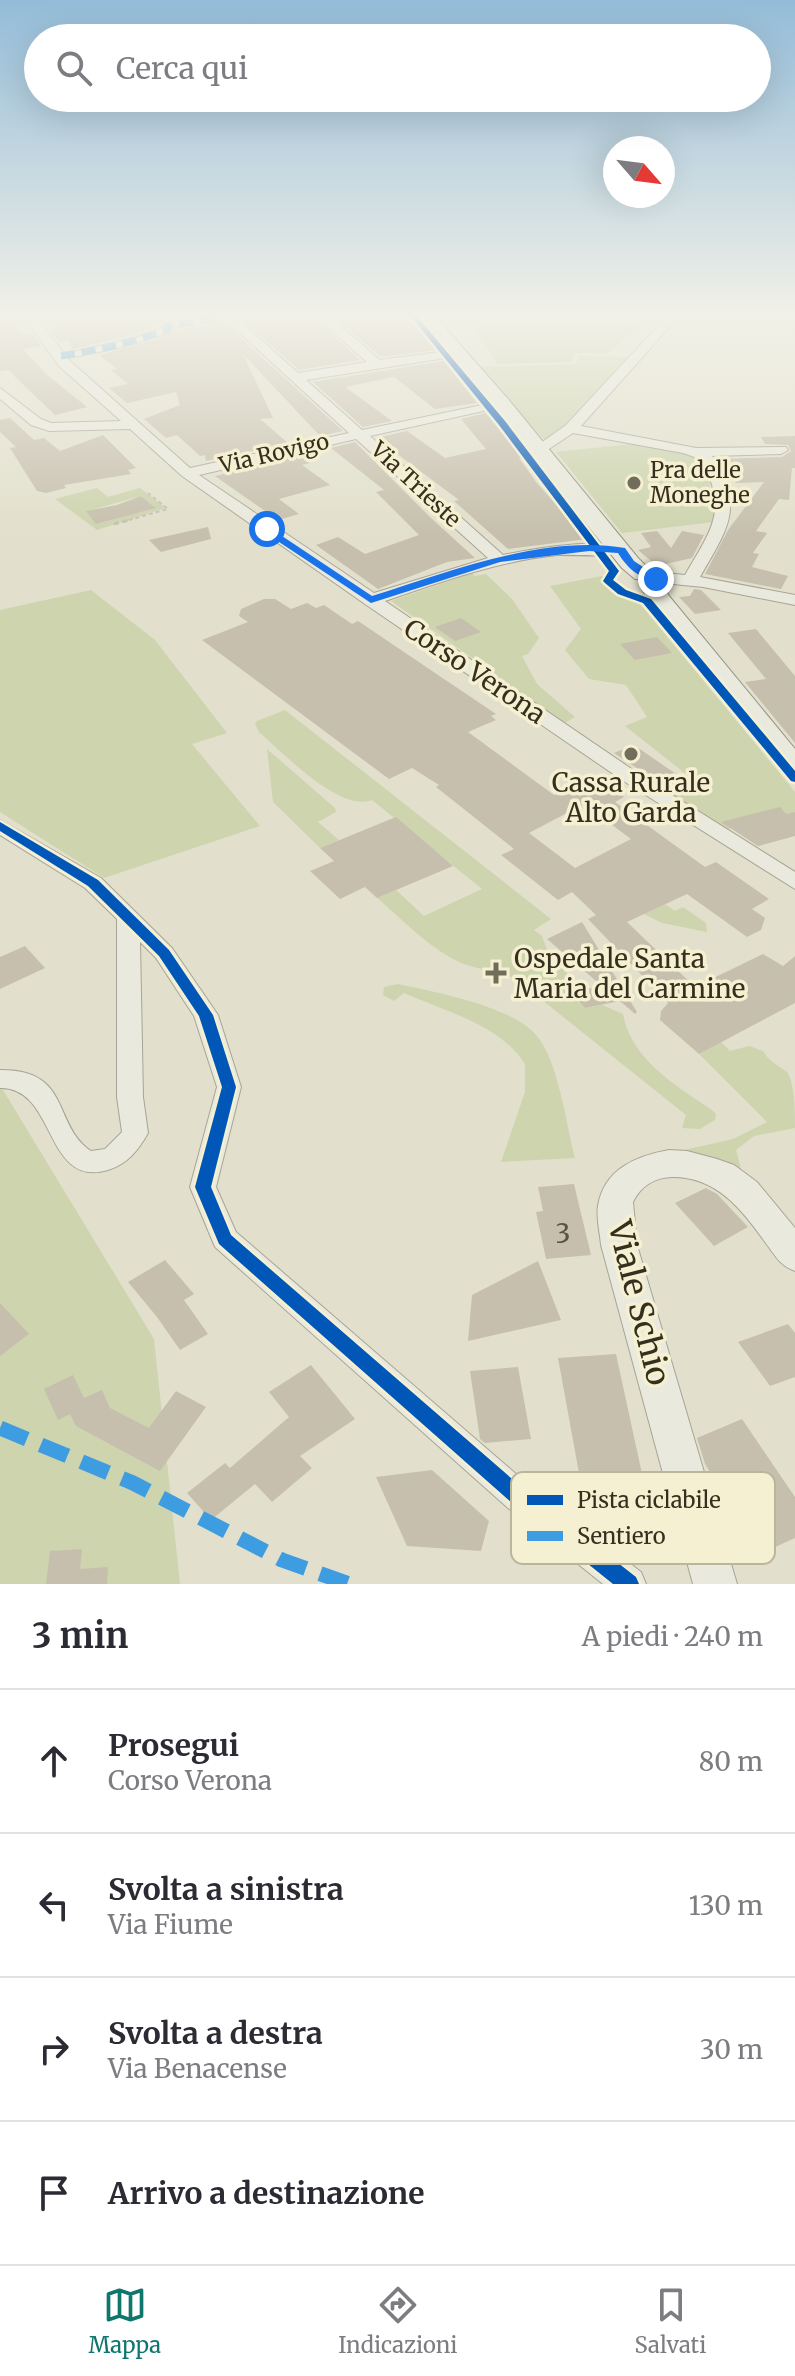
<!DOCTYPE html>
<html lang="it">
<meta charset="utf-8">
<style>
body{margin:0;font-family:Merriweather,serif;background:#f7f7f7;color:#2b2b33}
.compass{position:absolute;left:603px;top:136px;width:72px;height:72px;border-radius:50%;background:#fff;box-shadow:0 8px 32px #0002;rotate:118deg}
.stop{position:absolute;width:24px;height:24px;margin:-18px;border:6px solid #1a73e8;border-radius:50%;background:#fff}
.stop.end{background:#1a73e8;border-color:#fff;box-shadow:0 2px 8px #0008}
.list{margin:0;padding:0;list-style:none}
h2{display:flex;justify-content:space-between;align-items:center;height:104px;margin:0;padding:0 32px;font-size:34px}
h2 small{font-size:26px;font-weight:400;color:#7c7c81}
.list li{display:grid;grid-template-columns:52px 1fr auto;gap:24px;align-items:center;box-sizing:border-box;height:144px;padding:0 32px;border-top:2px solid #e1e1e2}
.list b{display:block;font-size:30px;white-space:nowrap}
.list p{margin:0;font-size:26px;white-space:nowrap;color:#7c7c81}
.list em{font-size:26px;font-style:normal;color:#7c7c81}
.icon{flex:none;width:44px;height:44px;fill:none;stroke:currentColor;stroke-width:2;stroke-linecap:round;stroke-linejoin:round}
.map{position:relative;flex:none;width:795px;height:1584px;overflow:hidden}
.search{position:absolute;background:#fff;box-shadow:0 8px 32px #0002;left:24px;right:24px;top:24px;height:88px;display:flex;align-items:center;gap:20px;box-sizing:border-box;padding:0 28px;border-radius:44px;color:#7c7c81;font-size:30px}
.sheet{height:680px;background:#fff}
nav{display:flex;justify-content:space-around;align-items:center;box-sizing:border-box;height:112px;border-top:2px solid #e1e1e2;background:#fff;font-size:22px;color:#7c7c81}
nav a{display:grid;justify-items:center;gap:4px}
nav .on{color:#0f766e}
.map>svg:first-child{display:block}
.green{fill:#cdd4ae;fill-rule:evenodd}
.cemetery{fill:#c8ceae}
.building{fill:#c6bfad;fill-rule:evenodd}
.lines{fill:none;stroke-linecap:round;stroke-linejoin:round}
.pedestrian-casing{stroke:#a7a495;stroke-width:2}
.minor-casing{stroke:#a7a495;stroke-width:2}
.tertiary-casing{stroke:#a7a495;stroke-width:2}
.secondary-casing{stroke:#979485;stroke-width:2}
.path-far1{stroke:#c3c1b4;stroke-width:2;stroke-dasharray:4 3;stroke-linecap:butt}
.path{stroke:#c3c1b4;stroke-width:3;stroke-dasharray:5 4;stroke-linecap:butt}
.pedestrian{fill:#eae9dd;fill-rule:evenodd}
.minor{fill:#eae9dd;fill-rule:evenodd}
.tertiary{fill:#eae9dd;fill-rule:evenodd}
.secondary{fill:#eae9dd;fill-rule:evenodd}
.quiet-far1{stroke:#3e9de0;stroke-width:7;stroke-dasharray:14 7;stroke-linecap:butt}
.quiet{stroke:#3e9de0;stroke-width:15;stroke-dasharray:29 15;stroke-linecap:butt}
.cycleway-casing{stroke:#f4f0d1;stroke-width:5}
.cycleway{fill:#0057b8;fill-rule:evenodd}
.route{fill:#1a73e8}
.poi-dot{fill:#726c5b;stroke:#f4f0d1;stroke-width:3}
.labels{text-anchor:middle;dominant-baseline:central;stroke-width:7;stroke-linejoin:round;paint-order:stroke}
.far-street-label{font-size:22px;fill:#362e1e;stroke:#f4f0d1}
.far-poi-label{font-size:22px;fill:#362e1e;stroke:#f4f0d1;text-anchor:start}
.street-label{font-size:26px;fill:#362e1e;stroke:#f4f0d1}
.poi-label{font-size:26px;fill:#362e1e;stroke:#f4f0d1}
.near-number-label{font-size:26px;fill:#5a5242}
.near-street-label{font-size:32px;fill:#362e1e;stroke:#f4f0d1}
.key{fill:#f4f0d1;stroke:#bbb69b;stroke-width:2}
.key-label{font-size:22px;fill:#362e1e}
</style>
<div class="map">
<svg width="795" height="1584" viewBox="0 0 795 1584">
<rect width="100%" height="100%" fill="#e2e0cc"/>
<path class="green" d="M579,355L628,357L547,443L479,367L576,364Z
M641,443L689,454L697,459L712,481L709,484L715,501L712,509L718,515L714,522L622,533L556,452Z
M97,488L108,497L140,488L166,508L97,530L55,499ZM141,496L155,507L101,523L87,511Z
M472,573L475,576L486,574L512,599L539,638L528,654L522,656L537,684L575,717L565,723L391,601Z
M612,574L605,580L608,587L636,599L795,792V812L721,831L653,783L686,774L625,726L647,717L626,685L589,679L565,650L581,629L550,586Z
M91,590L155,640L227,733L192,744L260,826L104,878L0,812V610Z
M285,710L551,919L534,930L542,936L549,955L583,990L570,993L585,1008L602,1005L623,1014C631,1059 676,1086 712,1110L716,1114L715,1120L700,1129L682,1128L686,1115L517,980C496,968 477,971 457,961C427,946 402,919 377,898L396,890L424,916L482,889L372,800C340,813 282,752 259,732L255,724L257,721Z
M267,749L335,808L336,812L318,822L339,840L320,848L273,802Z
M665,904L675,911L683,907L706,923L707,932L662,923L644,914Z
M398,984C435,992 511,1006 536,1035C559,1061 566,1125 575,1158L501,1162L525,1092V1064C501,1025 444,1011 404,993L394,1001L383,995L384,987Z
M721,1042L730,1051L749,1046L763,1051C769,1062 777,1064 787,1072C795,1084 795,1111 795,1128L754,1136L736,1150L741,1169L752,1185L658,1156L733,1139L767,1122L699,1054Z
M0,1085L154,1339L180,1584H0Z"/>
<path class="cemetery" d="M654,314L607,354L575,353L572,362L497,364L475,327L502,326L500,317Z"/>
<path class="building" d="M0,314H6L24,335L32,333L41,346L23,349L46,374L87,407L55,415L8,370L0,371Z
M42,314H210L167,320L137,334L73,349L68,341L60,343L50,330L55,329Z
M236,314H310L360,360L299,370Z
M330,314H397L413,325L436,350L381,357Z
M224,323L343,431L320,436L243,354L273,418L260,419L288,443L206,461L205,455L200,456L177,435L166,438L144,419L180,405L176,392L127,403L109,388L128,384L111,370L117,369L99,355L158,339L174,331Z
M444,361L477,403L435,409L394,377L345,387L392,421L363,427L313,382Z
M486,413L522,458H519L536,482L587,539L508,549L454,501L459,500L376,438L407,431L445,458L486,449L461,419Z
M10,418L34,440L44,438L60,451L103,435L136,468L128,470L131,474L64,485L66,488L46,493L37,491L10,448L16,447L0,432V420Z
M795,436V468H792L789,500L779,499L756,531L767,533L753,553L759,554L752,567L788,576L781,589L705,574L728,530L764,482L736,483L723,459L782,457L791,451L788,445L765,444L761,437Z
M355,442L431,518L475,558L447,562L378,589L316,545L338,537L365,554L419,535L376,492L384,490L331,448Z
M301,455L310,463L302,465L330,485L279,499L299,514L278,520L215,476Z
M141,496L156,508L96,524L86,511L117,505Z
M208,527L211,539L161,552L149,540Z
M657,531L671,548L682,531L704,535L692,558L657,566L638,550L651,547L641,533Z
M694,589L701,590L721,610L695,614L679,597L690,596Z
M264,599H275L291,609L307,603L316,608L324,605L352,624L358,621L496,714L491,716L496,720L468,732L554,795L595,777L624,797L615,802L705,867L716,862L769,899L752,909L765,918L761,930L747,937L687,894L627,922L695,987L763,954L783,966L795,956V1003L699,1054L660,1020L661,1011L668,1003L664,999L667,992L659,993L588,919L596,915L572,892L558,900L501,855L514,849L436,787L439,785L412,768L389,779L202,640L248,622L239,616L241,609ZM584,804L631,839L575,868L529,833Z
M461,618L481,632L455,641L435,627Z
M756,629L795,676V743L745,682L766,679L728,633Z
M657,637L672,653L635,660L620,644Z
M634,745L679,776L656,781L614,753Z
M780,807L786,814L795,812V836L758,846L721,822Z
M396,817L453,866L377,898L365,887L340,899L310,871L334,861L320,848Z
M582,922L637,1012L635,1014L620,1001L585,1008L570,992L602,986L547,939Z
M25,946L45,968L0,989V957Z
M574,1184L591,1255L546,1259L536,1212L543,1211L538,1187Z
M706,1188L717,1194L748,1227L714,1246L675,1203Z
M165,1260L194,1294L184,1300L208,1334L180,1350L157,1317L128,1282Z
M538,1261L561,1320L468,1341L472,1295Z
M0,1303L29,1334L0,1356Z
M788,1324L795,1333V1377L770,1386L738,1342Z
M616,1354L654,1529L596,1533L589,1528L558,1358Z
M311,1365L355,1419L300,1456L312,1468L272,1502L255,1484L211,1520L187,1493L225,1463L230,1468L289,1417L269,1392Z
M518,1367L531,1439L485,1443L480,1439L470,1371Z
M73,1375L84,1398L102,1390L110,1408L149,1428L176,1391L206,1407L160,1471L76,1426L70,1414L58,1420L44,1389Z
M742,1419L795,1497V1538L762,1553L705,1464L697,1438Z
M432,1470L489,1521L481,1551L407,1546L376,1477Z
M82,1549L80,1569L108,1567L107,1584H46L50,1551Z"/>
<g class="lines">
<g class="pedestrian-casing">
<path id="pedestrian" d="M228,314L233,317L231,319L172,328L170,332C135,345 98,353 61,359L56,356L138,337L162,328L167,323Z"/>
</g>
<g class="minor-casing">
<path id="minor" d="M22,314H34L69,360L190,468L349,433L219,314H232L298,373L367,362L313,314H326L380,360L462,349L464,352L458,356L306,380L362,430L506,400V406L370,436L503,555C527,550 611,535 629,550C619,559 573,554 557,555C498,561 441,582 385,601L639,774L795,872V889L625,782L365,604L182,476L130,429L49,431L31,425L0,399V388L41,419L51,423L121,421L59,366ZM356,439L488,558L374,593L199,475Z
M669,314H681L581,426L696,448L786,447L788,450L781,454L712,456C745,508 728,528 700,577L795,595V605L703,587L653,582L645,577L653,572L685,575C711,530 730,509 700,459L683,453L573,433L543,453L538,454L531,450L566,425Z
M0,820L101,878L172,948L218,1015L241,1087L216,1187L236,1232L530,1486L641,1572L646,1584H603L508,1508L215,1247L190,1187L217,1087L194,1016L156,958L140,942L143,1097L148,1133C138,1151 127,1164 108,1170C44,1189 57,1087 0,1088V1070C72,1069 52,1125 91,1151L105,1149L122,1132L117,1097V919L85,888L0,835Z"/>
</g>
<g class="tertiary-casing">
<path id="tertiary" d="M669,1150L687,1151L717,1159L734,1165L757,1182L795,1228V1271C779,1265 775,1255 765,1242C742,1209 716,1177 673,1177C655,1177 641,1186 633,1202L637,1245L737,1584H693L601,1245C600,1232 596,1219 598,1206C604,1169 636,1156 669,1150Z"/>
</g>
<g class="secondary-casing">
<path id="secondary" d="M416,314H433L508,399L638,558L654,574L651,579H635L622,568Z
M653,580L661,582L669,596L795,749V775L785,773L650,603L641,587L645,582Z"/>
</g>
<path class="path-far1" d="M122,522L168,509L148,493"/>
<path class="path" d="M114,524L129,520"/>
<use href="#pedestrian" class="pedestrian"/>
<use href="#minor" class="minor"/>
<use href="#tertiary" class="tertiary"/>
<use href="#secondary" class="secondary"/>
<path class="quiet-far1" d="M61,356L115,346L167,330V326L228,317"/>
<path class="quiet" d="M0,1428L133,1483L282,1560L349,1584"/>
<g class="cycleway-casing">
<path id="cycleway" d="M409,314H415L505,421L619,571L613,580L626,590L651,599L795,771V782L791,781L643,603L618,594L605,583L603,581L609,571L499,425Z
M0,822L98,880L169,950L213,1015L236,1087L211,1187L231,1235L526,1491L636,1577L639,1584H613L512,1503L219,1244L195,1187L222,1087L199,1016L159,956L88,886L0,831Z"/>
</g>
<use href="#cycleway" class="cycleway"/>
</g>
<linearGradient id="sky" x2="0" y2="1"><stop stop-color="#94bcd8"/><stop offset="0.59" stop-color="#f2f1e8"/><stop offset="1" stop-color="#f2f1e8" stop-opacity="0"/></linearGradient>
<rect width="795" height="535" fill="url(#sky)"/>
<path class="route" d="M267,526L372,596C448,572 545,534 625,548L634,561L661,579L656,582C638,577 628,569 618,553L589,551L500,562L371,603L264,532L262,529Z"/>
<g class="poi-dot">
<circle cx="634" cy="483" r="8"/>
<circle cx="631" cy="754" r="8"/>
<path d="M492 961h8v8h8v8h-8v8h-8v-8h-8v-8h8z"/>
</g>
<g class="labels">
<g class="far-street-label">
<text transform="translate(274 453) rotate(-13)">Via Rovigo</text>
<text transform="translate(416 484) rotate(43)">Via Trieste</text>
</g>
<g class="far-poi-label">
<text x="650" y="470">Pra delle<tspan x="650" dy="25">Moneghe</tspan></text>
</g>
<g class="street-label">
<text transform="translate(475 671) rotate(34)">Corso Verona</text>
</g>
<g class="poi-label">
<text x="631" y="782">Cassa Rurale<tspan x="631" dy="30">Alto Garda</tspan></text>
<text x="514" y="958" text-anchor="start">Ospedale Santa<tspan x="514" dy="30">Maria del Carmine</tspan></text>
</g>
<g class="near-number-label">
<text x="563" y="1233">3</text>
</g>
<g class="near-street-label">
<text transform="translate(639 1303) rotate(76)">Viale Schio</text>
</g>
</g>
<rect x="511" y="1472" width="264" height="92" rx="12" class="key"/>
<rect x="527" y="1495" width="36" height="10" fill="#0057b8"/>
<rect x="527" y="1531" width="36" height="10" fill="#3e9de0"/>
<g class="key-label">
<text x="577" y="1508">Pista ciclabile</text>
<text x="577" y="1544">Sentiero</text>
</g>
</svg>
<svg class="compass" viewBox="-18 -18 36 36"><path d="M0-13l5 13h-10z" fill="#e53935"/><path d="M0 13l5-13h-10z" fill="#7c7c81"/></svg>
<div class="stop" style="left:267px;top:529px"></div>
<div class="stop end" style="left:656px;top:579px"></div>
<div class="search"><svg class="icon" aria-label="search" viewBox="0 0 24 24"><circle cx="10" cy="10" r="6"/><path d="M15 15l6 6"/></svg>Cerca qui</div>
</div>
<section class="sheet">
<h2>3 min<small>A piedi · 240 m</small></h2>
<ul class="list">
<li><svg class="icon" aria-label="ahead" viewBox="0 0 24 24"><path d="M12 20V5M6 11l6-6 6 6"/></svg><div><b>Prosegui</b><p>Corso Verona</p></div><em>80 m</em></li>
<li><svg class="icon" aria-label="left" viewBox="0 0 24 24"><path d="M17 20v-9H6M10 6l-5 5 5 5"/></svg><div><b>Svolta a sinistra</b><p>Via Fiume</p></div><em>130 m</em></li>
<li><svg class="icon" aria-label="right" viewBox="0 0 24 24"><path d="M7 20v-9h11M14 6l5 5-5 5"/></svg><div><b>Svolta a destra</b><p>Via Benacense</p></div><em>30 m</em></li>
<li><svg class="icon" aria-label="arrive" viewBox="0 0 24 24"><path d="M6 21V4h12l-3 4 3 4H6"/></svg><div><b>Arrivo a destinazione</b></div></li>
</ul>
</section>
<nav>
<a class="on"><svg class="icon" aria-label="map" viewBox="0 0 24 24"><path d="M3 6l6-2 6 2 6-2v14l-6 2-6-2-6 2zM9 4v14M15 6v14"/></svg>Mappa</a>
<a><svg class="icon" aria-label="directions" viewBox="0 0 24 24"><path d="M12 3l9 9-9 9-9-9zM9 14v-3h6M13 9l2 2-2 2"/></svg>Indicazioni</a>
<a><svg class="icon" aria-label="saved" viewBox="0 0 24 24"><path d="M7 4h10v16l-5-4-5 4z"/></svg>Salvati</a>
</nav>
